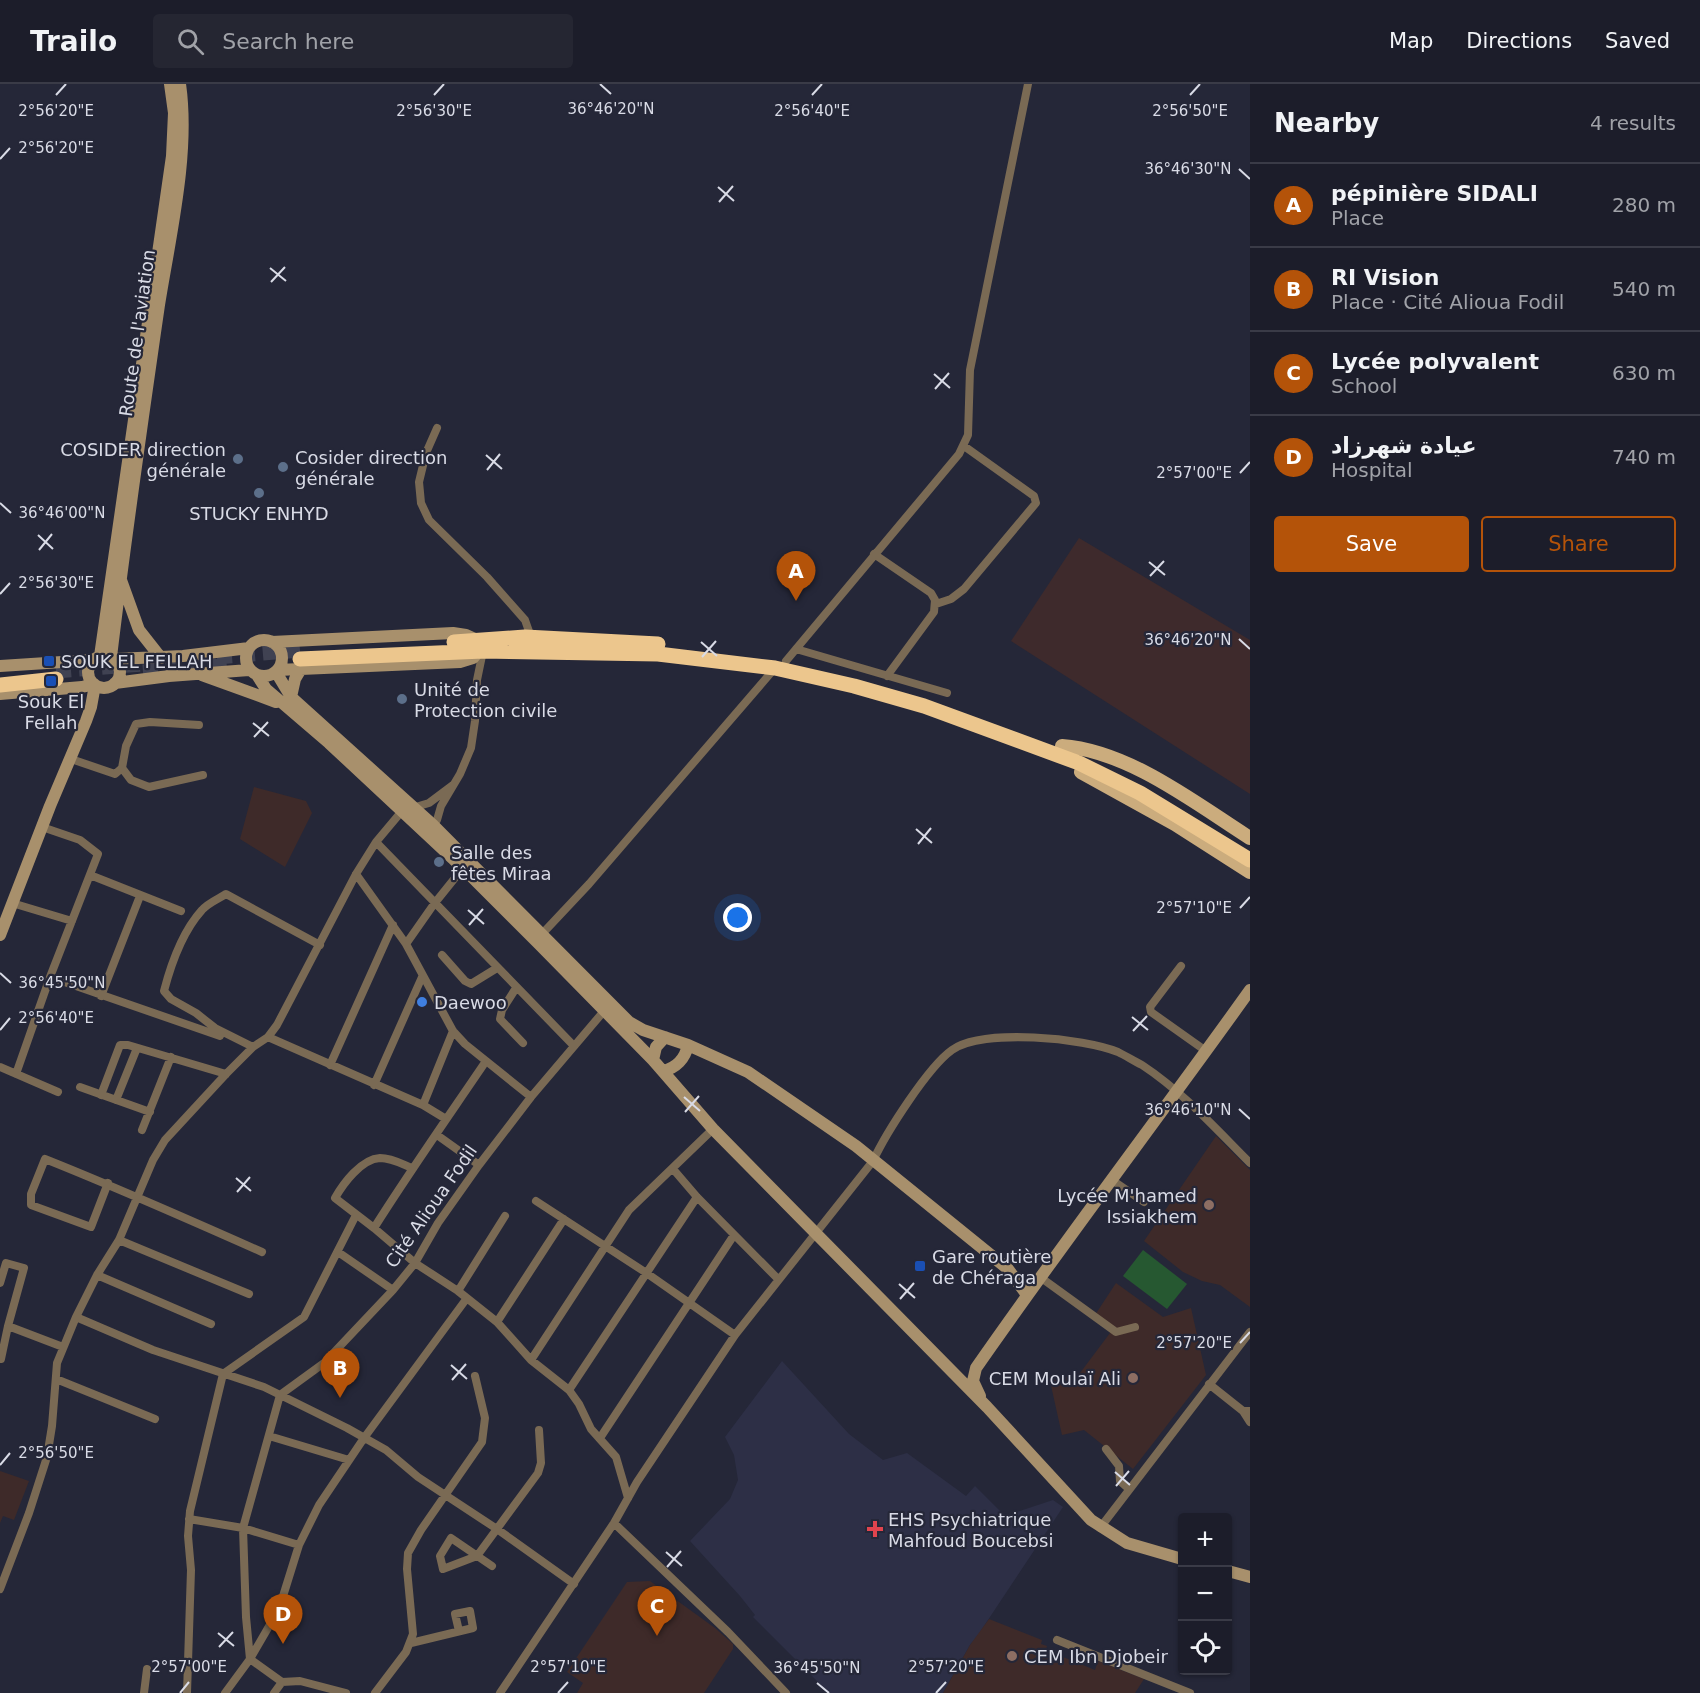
<!DOCTYPE html>
<meta charset="utf-8">
<style>
body{margin:0;font-family:"DejaVu Sans","Noto Sans Arabic",sans-serif;background:#252632;color:#f1f3f6}
.controls{position:absolute;right:18px;bottom:18px;display:grid;overflow:hidden;border-radius:6px;box-shadow:0 2px 4px #0004}
.controls button{width:54px;height:54px;display:grid;place-items:center;padding:0;border:0;border-bottom:2px solid #3a3b47;background:#1c1d2a;color:#f1f3f6;font:30px sans-serif}
.you{position:absolute;left:738px;top:834px;width:21px;height:21px;margin:-15px;border:4px solid #fff;border-radius:50%;background:#1a73e8;box-shadow:0 0 0 9px #1a73e833}
.badge{display:grid;place-items:center;width:39px;height:39px;border-radius:50%;background:#b45309;color:#fff;font-size:20px;font-weight:700}
.pin{position:absolute;translate:-50% -50px;filter:drop-shadow(0 2px 3px #0008)}
.pin::after{content:'';position:absolute;top:32px;width:21px;height:18px;background:inherit;clip-path:polygon(0 0,100% 0,50% 100%)}
.list{margin:0;padding:0;list-style:none}
h2{display:flex;justify-content:space-between;align-items:center;height:78px;margin:0;padding:0 24px;font-size:26px}
h2 small{font-size:20px;font-weight:400;color:#a0a2a8}
.list li{display:grid;grid-template-columns:39px 1fr auto;gap:18px;align-items:center;box-sizing:border-box;height:84px;padding:0 24px;border-top:2px solid #3a3b47}
.list b{display:block;font-size:22px;white-space:nowrap}
.list p{margin:0;font-size:20px;white-space:nowrap;color:#a0a2a8}
.list em{font-size:20px;font-style:normal;color:#a0a2a8}
.actions{display:flex;gap:12px;padding:18px 24px}
.actions a{flex:1;padding:14px 0;border:2px solid #b45309;border-radius:6px;text-align:center;font-size:21px;color:#b45309}
.actions .main{background:#b45309;color:#fff}
.icon{flex:none;width:33px;height:33px;fill:none;stroke:currentColor;stroke-width:2;stroke-linecap:round;stroke-linejoin:round}
.map{position:relative;flex:none;width:1250px;height:1609px;overflow:hidden}
header{display:flex;align-items:center;gap:36px;box-sizing:border-box;height:84px;padding:0 30px;background:#1c1d2a;border-bottom:2px solid #3a3b47}
header strong{font-size:28px}
nav{display:flex;gap:33px;margin-inline-start:auto;font-size:21px}
.search{width:420px;height:54px;background:#252632;display:flex;align-items:center;gap:15px;box-sizing:border-box;padding:0 21px;border-radius:6px;color:#a0a2a8;font-size:22px}
main{display:flex}
aside{flex:1;background:#1c1d2a}
.map>svg:first-child{display:block}
.built{fill:#2d2f46}
.industrial{fill:#3e2a2c}
.education{fill:#3e2a29}
.green{fill:#265831}
.lines{fill:none;stroke-linecap:round;stroke-linejoin:round}
.highway-tunnel{stroke:#404252;stroke-width:15;stroke-dasharray:15 8;stroke-linecap:butt}
.street{stroke:#7a6a54;stroke-width:8}
.secondary{stroke:#a8906c;stroke-width:12}
.primary{stroke:#cbac7d;stroke-width:14}
.highway{stroke:#ecc68d;stroke-width:15}
.ticks{fill:none;stroke:#d9dbe6;stroke-width:2}
.service-dot{fill:#5c6f8a;stroke:#252738;stroke-width:2}
.transit-dot{fill:#1a4fb4;stroke:#252738;stroke-width:2}
.shop-dot{fill:#3f7fe0;stroke:#252738;stroke-width:2}
.education-dot{fill:#8d6e63;stroke:#252738;stroke-width:2}
.health-dot{fill:#e0444e;stroke:#252738;stroke-width:2}
.labels{text-anchor:middle;dominant-baseline:central;stroke-width:4.5;stroke-linejoin:round;paint-order:stroke}
.street-label{font-size:18px;fill:#d9dbe6;stroke:#252738}
.poi-label{font-size:18px;fill:#d9dbe6;stroke:#252738;text-anchor:start}
.ticks-label{font-size:15px;text-anchor:middle;fill:#d9dbe6;stroke:#252738;stroke-width:4.5;stroke-linejoin:round;paint-order:stroke}
</style>
<header>
<strong>Trailo</strong>
<div class="search"><svg class="icon" aria-label="search" viewBox="0 0 24 24"><circle cx="10" cy="10" r="6"/><path d="M15 15l6 6"/></svg>Search here</div>
<nav><a>Map</a><a>Directions</a><a>Saved</a></nav>
</header>
<main>
<div class="map">
<svg width="1250" height="1609" viewBox="0 0 1250 1609">
<rect width="100%" height="100%" fill="#252738"/>
<path class="built" d="M782,1277L849,1350L883,1376L907,1369L966,1412L975,1402L1005,1432L1053,1416L1063,1423L978,1551L970,1561L943,1609H829L753,1533L755,1531L740,1512L690,1457L730,1415L738,1396L734,1371L725,1353Z"/>
<path class="industrial" d="M1079,454L1250,556V710L1011,557Z"/>
<path class="education" d="M254,703L306,717L312,729L285,783L240,755Z
M1216,1052L1250,1086V1223L1220,1201L1202,1197L1183,1188L1144,1157Z
M1116,1199L1163,1233L1191,1224L1206,1291L1133,1385L1084,1346L1062,1351L1050,1297L1080,1289L1113,1245L1095,1231Z
M0,1387L29,1397L14,1436L3,1432L0,1439Z
M650,1497L715,1544L733,1560V1565L704,1609H577L583,1599L567,1588L627,1498Z
M989,1535L1042,1556L1041,1560L1047,1562L1046,1566L1095,1586L1098,1577L1144,1595L1135,1609H943L970,1561Z"/>
<path class="green" d="M1143,1166L1187,1200L1167,1225L1123,1192Z"/>
<g class="lines">
<path class="highway-tunnel" d="M217,573L300,566
M56,587L154,579
M143,588L229,581"/>
<path class="street" d="M437,344L426,369L419,398L421,419L429,436L487,493L525,536L531,553
M874,470L931,509L935,516L934,528L887,592
M936,520L951,515L964,505L1036,419L1034,412L964,362
M796,565L947,609
M786,577L959,370L968,351L970,286L1028,0
M71,675L115,690L122,684L126,662L136,640L150,638L199,641
M122,684L131,696L149,703L203,691
M430,744L437,736L441,722L460,690L471,664L475,637L477,596L483,567
M376,758L574,962
M356,790L406,860L453,947L465,960L531,1013
M90,791L181,827
M12,819L72,837
M542,850L589,800L775,584
M406,860L434,820L463,784
M442,871L465,897L471,900L497,884
M1181,882L1150,923L1151,928L1206,967
M50,893L220,952
M516,904L502,926L500,935L523,959
M101,912L140,812
M268,953L423,1021L446,1035
M253,963L215,944L196,929L171,915L164,907C171,880 183,847 202,826C208,819 218,815 226,810L320,861
M330,981L393,841
M0,983L58,1008
M16,990L50,893L98,770L80,756L42,743
M374,1001L422,893
M80,1003L150,1028
M101,1011L120,961H128L226,990
M116,1016L137,964
M423,1021L453,947
M142,1046L171,973
M437,1051L479,1081
M412,1084C402,1080 392,1074 380,1074C361,1075 343,1100 335,1114L374,1144L415,1179L458,1207L497,1238L531,1276L569,1306L579,1320L591,1345L616,1373L628,1414
M673,1085L697,1113L778,1195
M1112,1096L1144,1118
M108,1099L91,1143L31,1121V1110L45,1075C118,1104 190,1136 262,1168
M536,1117L645,1188L735,1251
M374,1144C410,1087 448,1033 486,977
M119,1156L249,1210
M338,1168L393,1206
M97,1191L211,1240
M1040,1193L1116,1248L1135,1243
M0,1199L6,1179L24,1184L8,1242L1,1275
M458,1207L505,1132
M76,1233L153,1266L264,1303L347,1344L386,1366L418,1393L497,1445L574,1500
M497,1238L564,1135
M8,1242L63,1263
M531,1276L629,1126L713,1045
M56,1295L155,1335
M1209,1300L1243,1327H1250
M569,1306L697,1113
M1243,1327L1250,1338
M269,1352L349,1376
M600,1354L734,1151
M1106,1365L1119,1382L1120,1397L1129,1405
M189,1435L243,1444L299,1461
M614,1439L728,1548L786,1609
M1100,1444L1250,1248
M492,1482L451,1454L440,1472L443,1485L477,1472L538,1389L541,1379L539,1346
M0,1505L29,1429L47,1373L52,1342L57,1279L76,1233L97,1191L119,1156L153,1076L165,1056L226,990L253,963L268,953L277,941L356,790L376,758L402,727L429,719L453,701
M1057,1556L1190,1609
M411,1559L473,1544L470,1527L455,1530L459,1547
M144,1609L147,1585
M187,1609L191,1486L188,1452L190,1427L223,1290L304,1233L356,1131
M225,1609L250,1575L279,1525L299,1461L319,1421L364,1354L467,1214
M274,1609L282,1598
M346,1609L300,1597L282,1598L250,1575L246,1533L243,1444L280,1311L324,1279L393,1206L415,1179L438,1139L479,1081L531,1013L604,927
M375,1609L406,1568L413,1550L407,1485L408,1469L421,1446L482,1358L485,1334L475,1292
M500,1609L614,1439L637,1398L735,1251L873,1077C886,1049 928,983 952,966C983,944 1084,954 1118,968C1126,972 1134,977 1142,981C1183,1008 1216,1045 1250,1079"/>
<path class="secondary" d="M121,496L139,546L161,574
M246 574a18 18 0 1 1 36 0a18 18 0 1 1-36 0Z
M272,558L453,549L466,551L477,556
M100,572L172,72L174,29L170,0
M88 588a16 16 0 1 1 32 0a16 16 0 1 1-32 0Z
M111,573C125,456 142,338 159,221C170,152 190,69 180,0
M115,575L183,572L249,564
M0,582L93,576
M278,586L460,578L473,574L479,567
M276,588L291,613L433,741L629,938L643,946L688,961L748,988L856,1062L1008,1185L1027,1211
M202,591L276,618
M257,591L266,605L329,659L463,784L538,859L653,976L713,1045L987,1323L1091,1436L1127,1459L1182,1475
M115,599L169,592L249,586
M0,610L82,603L94,600
M291,613L295,595L301,585
M0,851L50,722L86,637L91,623L95,601
M653,976L656,963L665,953
M663,987C676,984 685,975 688,961
M980,1312L973,1297L976,1284C1065,1156 1160,1032 1250,906
M1228,1487L1250,1493"/>
<path class="primary" d="M1062,662C1129,667 1195,719 1250,754
M1081,688L1175,740L1250,788"/>
<path class="highway" d="M454,558L525,553L658,560
M300,575L483,567L658,570L775,584L854,602L924,622L1079,679L1140,709L1250,776
M0,601L56,595"/>
</g>
<path class="ticks" d="M600,0L611,10M56,11L66,0M434,11L444,0M812,11L822,0M1190,11L1200,0M0,75L10,64M1239,85L1250,95M718,103L734,117M719,118L733,102M270,184L286,197M271,198L285,183M934,290L950,304M935,305L949,289M486,371L502,385M487,386L500,370M1240,389L1250,378M0,419L11,429M38,451L53,465M39,466L52,450M1149,478L1165,491M1150,492L1164,477M0,510L10,499M1239,555L1250,565M701,558L717,572M702,573L716,557M253,639L269,652M254,653L268,638M916,745L932,759M918,760L931,744M1240,824L1250,813M468,826L484,840M469,841L483,825M0,889L11,899M1132,933L1148,946M0,946L10,934M1133,947L1147,932M684,1013L700,1027M1239,1025L1250,1035M685,1028L699,1012M236,1094L251,1107M237,1108L250,1093M899,1200L915,1214M900,1215L914,1199M1240,1259L1250,1248M451,1281L467,1295M452,1296L466,1280M0,1381L10,1369M1115,1388L1130,1401M1116,1402L1129,1387M666,1468L682,1482M667,1483L681,1467M218,1549L234,1562M219,1563L233,1548M817,1599L829,1609M180,1609L189,1598M558,1609L568,1598M936,1609L946,1598"/>
<g class="service-dot">
<circle cx="238" cy="375" r="6"/>
<circle cx="283" cy="383" r="6"/>
<circle cx="259" cy="409" r="6"/>
<circle cx="402" cy="615" r="6"/>
<circle cx="439" cy="778" r="6"/>
</g>
<g class="transit-dot">
<rect x="43" y="571" width="12" height="12" rx="3"/>
<rect x="45" y="591" width="12" height="12" rx="3"/>
<rect x="914" y="1176" width="12" height="12" rx="3"/>
</g>
<circle class="shop-dot" cx="422" cy="918" r="6"/>
<g class="education-dot">
<circle cx="1209" cy="1121" r="6"/>
<circle cx="1133" cy="1294" r="6"/>
<circle cx="1012" cy="1572" r="6"/>
</g>
<path class="health-dot" d="M872 1436h6v6h6v6h-6v6h-6v-6h-6v-6h6z"/>
<g class="labels">
<g class="street-label">
<text transform="translate(137 249) rotate(-82)">Route de l'aviation</text>
<text transform="translate(431 1122) rotate(-55)">Cité Alioua Fodil</text>
</g>
<g class="poi-label">
<text x="226" y="365" text-anchor="end">COSIDER direction<tspan x="226" dy="21">générale</tspan></text>
<text x="295" y="373">Cosider direction<tspan x="295" dy="21">générale</tspan></text>
<text x="259" y="429" text-anchor="middle">STUCKY ENHYD</text>
<text x="61" y="577">SOUK EL FELLAH</text>
<text x="414" y="605">Unité de<tspan x="414" dy="21">Protection civile</tspan></text>
<text x="51" y="617" text-anchor="middle">Souk El<tspan x="51" dy="21">Fellah</tspan></text>
<text x="451" y="768">Salle des<tspan x="451" dy="21">fêtes Miraa</tspan></text>
<text x="434" y="918">Daewoo</text>
<text x="1197" y="1111" text-anchor="end">Lycée M'hamed<tspan x="1197" dy="21">Issiakhem</tspan></text>
<text x="932" y="1172">Gare routière<tspan x="932" dy="21">de Chéraga</tspan></text>
<text x="1121" y="1294" text-anchor="end">CEM Moulaï Ali</text>
<text x="888" y="1435">EHS Psychiatrique<tspan x="888" dy="21">Mahfoud Boucebsi</tspan></text>
<text x="1024" y="1572">CEM Ibn Djobeir</text>
</g>
</g>
<g class="ticks-label">
<text x="611" y="30">36°46'20"N</text>
<text x="434" y="32">2°56'30"E</text>
<text x="812" y="32">2°56'40"E</text>
<text x="1190" y="32">2°56'50"E</text>
<text x="56" y="32">2°56'20"E</text>
<text x="56" y="69">2°56'20"E</text>
<text x="1188" y="90">36°46'30"N</text>
<text x="1194" y="394">2°57'00"E</text>
<text x="62" y="434">36°46'00"N</text>
<text x="56" y="504">2°56'30"E</text>
<text x="1188" y="561">36°46'20"N</text>
<text x="1194" y="829">2°57'10"E</text>
<text x="62" y="904">36°45'50"N</text>
<text x="56" y="939">2°56'40"E</text>
<text x="1188" y="1031">36°46'10"N</text>
<text x="1194" y="1264">2°57'20"E</text>
<text x="56" y="1374">2°56'50"E</text>
<text x="189" y="1588">2°57'00"E</text>
<text x="568" y="1588">2°57'10"E</text>
<text x="946" y="1588">2°57'20"E</text>
<text x="817" y="1589">36°45'50"N</text>
</g>
</svg>
<div class="controls">
<button>+</button>
<button>−</button>
<button><svg class="icon" aria-label="locate" viewBox="0 0 24 24"><circle cx="12" cy="12" r="6"/><path d="M12 2v4M12 18v4M2 12h4M18 12h4"/></svg></button>
</div>
<div class="you"></div>
<div class="pin badge" style="left:796px;top:517px">A</div>
<div class="pin badge" style="left:340px;top:1314px">B</div>
<div class="pin badge" style="left:657px;top:1552px">C</div>
<div class="pin badge" style="left:283px;top:1560px">D</div>
</div>
<aside>
<h2>Nearby<small>4 results</small></h2>
<ul class="list">
<li><span class="badge">A</span><div><b>pépinière SIDALI</b><p>Place</p></div><em>280 m</em></li>
<li><span class="badge">B</span><div><b>RI Vision</b><p>Place · Cité Alioua Fodil</p></div><em>540 m</em></li>
<li><span class="badge">C</span><div><b>Lycée polyvalent</b><p>School</p></div><em>630 m</em></li>
<li><span class="badge">D</span><div><b>عيادة شهرزاد</b><p>Hospital</p></div><em>740 m</em></li>
</ul>
<div class="actions"><a class="main">Save</a><a>Share</a></div>
</aside>
</main>
